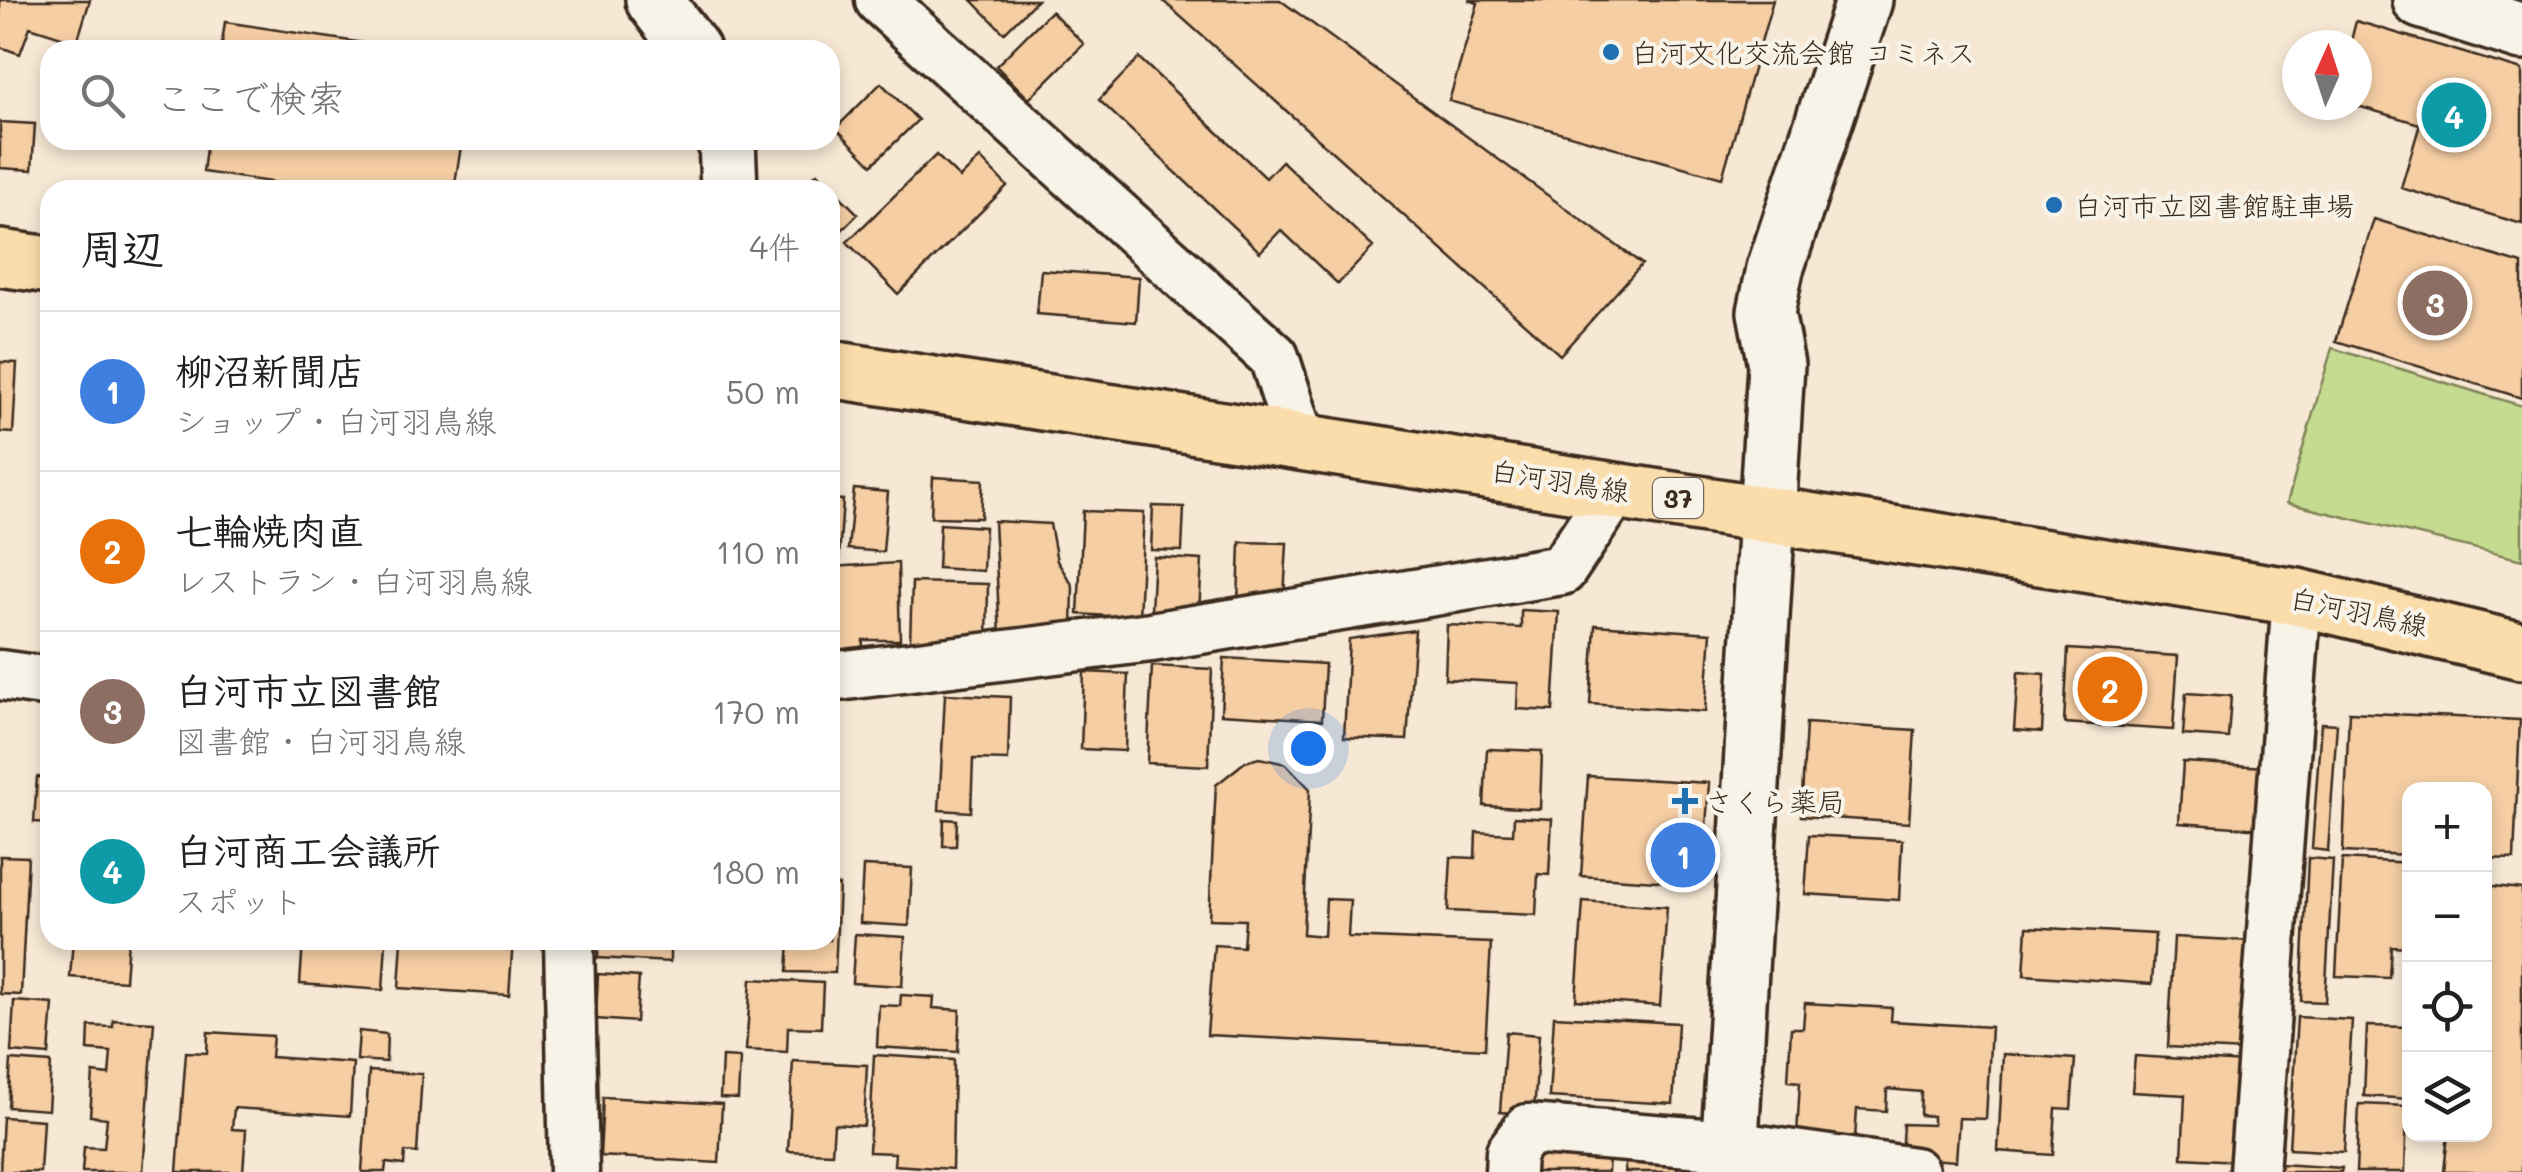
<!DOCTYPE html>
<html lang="ja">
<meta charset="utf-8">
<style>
body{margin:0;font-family:Mali,"Klee One",sans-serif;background:#f2f2f2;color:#202124}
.controls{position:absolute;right:30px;bottom:30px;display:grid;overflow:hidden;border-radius:20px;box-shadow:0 5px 15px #0003}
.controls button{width:90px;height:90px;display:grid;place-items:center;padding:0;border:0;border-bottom:2px solid #e0e0e0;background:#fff;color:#202124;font:50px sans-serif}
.compass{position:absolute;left:2282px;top:30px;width:90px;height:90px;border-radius:50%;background:#fff;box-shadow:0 5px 15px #0003;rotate:3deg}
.you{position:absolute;left:1308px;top:748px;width:35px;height:35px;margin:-25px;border:8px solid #fff;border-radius:50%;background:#1a73e8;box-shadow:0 0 0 15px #1a73e833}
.badge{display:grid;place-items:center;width:65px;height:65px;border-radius:50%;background:#ea580c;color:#fff;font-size:32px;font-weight:700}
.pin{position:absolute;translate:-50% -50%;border:5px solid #fff;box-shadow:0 2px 10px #0006}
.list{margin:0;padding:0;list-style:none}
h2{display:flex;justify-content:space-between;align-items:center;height:130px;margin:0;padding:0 40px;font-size:42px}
h2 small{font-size:32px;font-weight:400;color:#757577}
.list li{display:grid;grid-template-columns:65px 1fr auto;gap:30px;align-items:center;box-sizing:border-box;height:160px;padding:0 40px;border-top:2px solid #e0e0e0}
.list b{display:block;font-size:38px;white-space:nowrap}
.list p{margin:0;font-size:32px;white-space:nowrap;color:#757577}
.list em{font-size:32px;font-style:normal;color:#757577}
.icon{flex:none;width:55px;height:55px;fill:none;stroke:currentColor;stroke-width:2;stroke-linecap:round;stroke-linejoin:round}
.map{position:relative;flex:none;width:2522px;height:1172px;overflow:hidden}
.search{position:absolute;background:#fff;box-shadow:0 5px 15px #0003;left:40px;top:40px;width:800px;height:110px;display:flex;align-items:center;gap:25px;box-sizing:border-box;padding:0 35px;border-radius:30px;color:#757577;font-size:38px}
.panel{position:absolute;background:#fff;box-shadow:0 5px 15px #0003;left:40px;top:180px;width:800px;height:770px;border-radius:30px}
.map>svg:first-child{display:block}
.green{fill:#c4db90;stroke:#808257;stroke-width:2.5}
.building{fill:#f5cea4;stroke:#3b2a1e;stroke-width:2.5}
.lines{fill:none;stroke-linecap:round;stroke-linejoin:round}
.street-casing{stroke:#3b2a1e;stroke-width:55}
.secondary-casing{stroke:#3b2a1e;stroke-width:62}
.primary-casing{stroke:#3b2a1e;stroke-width:62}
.street{stroke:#f7f3e8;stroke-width:48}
.secondary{stroke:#f7f3e8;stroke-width:55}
.primary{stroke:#fbddab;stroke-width:55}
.poi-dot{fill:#1f6fb2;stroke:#f7f3e8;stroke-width:4}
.labels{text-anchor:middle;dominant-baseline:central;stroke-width:8;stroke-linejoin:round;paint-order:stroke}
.shield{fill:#f7f3e8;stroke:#73665b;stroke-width:2.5}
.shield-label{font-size:25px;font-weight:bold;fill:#3b2a1e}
.poi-label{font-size:28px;fill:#3b2a1e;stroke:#f7f3e8;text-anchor:start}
.street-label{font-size:28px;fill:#3b2a1e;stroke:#f7f3e8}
</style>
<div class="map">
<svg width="2522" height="1172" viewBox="0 0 2522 1172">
<rect width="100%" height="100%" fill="#f6e8d4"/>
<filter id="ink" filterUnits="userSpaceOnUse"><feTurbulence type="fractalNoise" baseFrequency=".01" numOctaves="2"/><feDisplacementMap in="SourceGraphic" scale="20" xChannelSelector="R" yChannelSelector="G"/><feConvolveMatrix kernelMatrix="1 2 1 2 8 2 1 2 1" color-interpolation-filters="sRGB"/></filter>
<g filter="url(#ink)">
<path class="green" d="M2332,348L2522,406V560L2287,503Z"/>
<path class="building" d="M0,0H90L77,42L30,27L20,54L0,47Z
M972,0H1037L1004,33Z
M1162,0H1280L1642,264L1560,355Z
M1468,0H1773L1722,178L1449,101L1478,3Z
M1051,11L1084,44L1029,99L996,66Z
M2356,21L2522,70V224L2401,188L2420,124L2354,105L2357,45H2350Z
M225,22L410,50H221Z
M1139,58L1266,178L1282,161L1373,247L1338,284L1281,230L1260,252L1099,100Z
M881,83L918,120L872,165L836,128Z
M0,122L35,124L32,170L0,168Z
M207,140H462L454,190H325L203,172Z
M936,155L960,178L980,158L1007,186L898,294L847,242Z
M817,173L858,214L833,239L830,190H800Z
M2374,219L2522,264V398L2336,341Z
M1041,270L1139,277L1136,322L1037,314Z
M0,362L17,363L13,433L0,432Z
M830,469L831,499L843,500L839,558L830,557Z
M933,477L983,480L981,518L931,517Z
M854,489L888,492L883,552L848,549Z
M1153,506L1184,507L1182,551L1151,550Z
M1083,511L1144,513L1139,618L1078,614Z
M994,521L1050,524L1057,561L1073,586L1072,630L1000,636Z
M940,524L985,527L983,571L938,568Z
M1240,542L1287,543L1284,598L1238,603Z
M1154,557L1202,560L1199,613L1151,610Z
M898,563L900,640H863L862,663L837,664L830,567Z
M912,582L988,584L987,644L910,642Z
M1521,610L1559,612L1553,711L1517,709L1518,683L1445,679L1447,625L1521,628Z
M1595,625L1711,633L1705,712L1590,704Z
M1415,630L1407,740L1344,737L1349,639Z
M2068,649L2178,656L2173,730L2064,723Z
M1224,658L1325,664L1322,720L1221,714Z
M1152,666L1212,669L1208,766L1147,763Z
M1084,672L1128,674L1125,751L1081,749Z
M2018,672L2045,674L2042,732L2014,730Z
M2186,693L2231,696L2228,738L2183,735Z
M945,694L1010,697L1008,760L973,759L971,812L939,810Z
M2349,712L2520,720L2514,859L2484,858V790H2410V855L2343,852Z
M1806,723L1915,730L1909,823L1801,816Z
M2321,723L2337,724L2328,851L2312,849Z
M1487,749L1542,751L1540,809L1484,806Z
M1259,758L1286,764L1310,789L1303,934L1324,936L1326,899L1350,900L1348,937L1491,943L1485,1049L1207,1035L1214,945L1243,947L1245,920L1209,919L1216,785L1245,762Z
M2183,762L2266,767L2263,829L2179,823Z
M1588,776L1709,783L1702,884L1581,876Z
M37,777L50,778V823L34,822Z
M1514,817L1552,819L1549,875L1538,874L1536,915L1448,911L1451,857L1475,858L1476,832L1513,834Z
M944,819L957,820L956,846H943Z
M1809,835L1902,840L1899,900L1805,894Z
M0,856L28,857L21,995L0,994Z
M2308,858L2333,860L2325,1002L2301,1001Z
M2342,859L2410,863V947L2391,946L2389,978L2336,976Z
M863,866L912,868L909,926L860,923Z
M830,885H839L835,973L787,972L789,940H830Z
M2484,885L2522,889V1172H2444L2448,1134H2484Z
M1583,901L1667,907L1660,1006L1576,1000Z
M2027,927L2155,934L2152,984L2024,975Z
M855,934L905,937L902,986L852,983Z
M2174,937L2252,941L2244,1051L2168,1047Z
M73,940H128L125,981L70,977Z
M303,940L386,942L383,990L300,984Z
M402,940H513L509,995L399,988Z
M599,940H693V948L670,946V962L598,958Z
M598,974L639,977L636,1022L596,1019Z
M751,979L823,983L821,1028L788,1027L787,1052L746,1050Z
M901,995L934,997L933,1008L960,1010L958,1052L877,1047L879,1005L900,1006Z
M14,1001L53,1004L49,1055L11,1052Z
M1805,1003L1892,1008L1891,1021L1991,1027L1986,1119L1959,1118L1956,1161L1901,1157L1903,1124L1933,1125V1116L1920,1115L1921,1092L1887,1089L1886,1111L1857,1109L1855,1139L1797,1135L1800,1082L1788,1081L1791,1028H1803Z
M1554,1016L1678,1023L1673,1104L1549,1097Z
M2297,1017L2352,1020L2344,1152L2289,1149Z
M113,1020L154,1022L143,1172H82L84,1147L104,1148L107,1118L90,1116L93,1073L109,1075L111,1052L88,1050L89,1026L113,1027Z
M2367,1026L2410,1027V1099L2364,1096Z
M359,1031L387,1034L386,1062L357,1060Z
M208,1032L273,1036L271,1057L353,1063L350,1116L234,1108L232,1129L246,1130L243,1172H177L186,1052L207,1053Z
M1506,1032L1539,1035L1534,1115L1500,1112Z
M2003,1054L2075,1059L2071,1109L2056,1108L2053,1155L1998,1151Z
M874,1055L954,1060L952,1169L894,1165L895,1153L869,1152Z
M2135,1056L2245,1063L2238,1161L2182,1158L2185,1095L2132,1092Z
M722,1057L740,1058L738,1099L720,1098Z
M11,1060L51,1063L48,1110L8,1107Z
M793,1061L867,1065L864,1126L834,1124L832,1153L788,1151Z
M369,1071L422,1074L417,1153L405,1152L404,1165L386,1163L385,1172H362Z
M603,1097L722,1104L719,1163L600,1156Z
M2359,1104L2407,1106L2405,1172H2356Z
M3,1117L43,1120L40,1172H0Z
M1529,1152L1609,1156L1608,1172H1528Z
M1625,1161L1678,1164L1677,1172H1625Z
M2279,1164L2342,1168L2341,1172H2278Z"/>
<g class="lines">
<g class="street-casing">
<path id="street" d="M880,0L1274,357L1301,441
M0,675L50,682
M830,677L1151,637L1562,570L1616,489
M569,940L574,1172
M1510,1172L1511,1152L1528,1129L1716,1144L1914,1172
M2254,1172L2297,597"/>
</g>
<g class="secondary-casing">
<path id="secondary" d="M654,0L692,50
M2421,0L2522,32
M727,140L729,190
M1728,1172L1776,365L1766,312L1775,269L1864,0"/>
</g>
<g class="primary-casing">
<path id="primary" d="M0,258L50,265
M830,369L2297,597L2522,651"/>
</g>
<use href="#street" class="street"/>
<use href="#secondary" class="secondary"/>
<use href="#primary" class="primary"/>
</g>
</g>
<g class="poi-dot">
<circle cx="1611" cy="52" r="10"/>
<circle cx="2054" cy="205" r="10"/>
<path d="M1680 786h10v10h10v10h-10v10h-10v-10h-10v-10h10z"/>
</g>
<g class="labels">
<rect class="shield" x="1653" y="478" width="50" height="40" rx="8"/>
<g class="shield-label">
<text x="1678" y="498">37</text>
</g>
<g class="poi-label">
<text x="1631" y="52">白河文化交流会館 コミネス</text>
<text x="2074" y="205">白河市立図書館駐車場</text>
<text x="1705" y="801">さくら薬局</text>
</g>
<g class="street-label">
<text transform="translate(1560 480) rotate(9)">白河羽鳥線</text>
<text transform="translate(2359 611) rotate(12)">白河羽鳥線</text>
</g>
</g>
</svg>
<div class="controls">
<button>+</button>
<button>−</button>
<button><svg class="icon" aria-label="locate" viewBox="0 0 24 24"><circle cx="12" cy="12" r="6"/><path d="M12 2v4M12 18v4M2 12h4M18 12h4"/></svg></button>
<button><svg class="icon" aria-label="layers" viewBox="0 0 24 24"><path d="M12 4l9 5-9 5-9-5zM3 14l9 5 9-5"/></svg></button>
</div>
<svg class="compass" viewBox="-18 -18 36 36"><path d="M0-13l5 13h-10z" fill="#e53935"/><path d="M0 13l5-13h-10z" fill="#757577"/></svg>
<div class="you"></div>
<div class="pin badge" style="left:1683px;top:855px;background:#3f7fe0">1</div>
<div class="pin badge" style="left:2110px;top:689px;background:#e8710a">2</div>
<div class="pin badge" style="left:2435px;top:303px;background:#8d6e63">3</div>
<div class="pin badge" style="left:2454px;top:115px;background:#0f9aa8">4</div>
<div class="search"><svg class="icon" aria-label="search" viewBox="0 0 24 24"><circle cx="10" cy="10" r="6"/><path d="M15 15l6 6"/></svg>ここで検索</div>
<section class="panel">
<h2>周辺<small>4件</small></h2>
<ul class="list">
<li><span class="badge" style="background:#3f7fe0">1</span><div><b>柳沼新聞店</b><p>ショップ · 白河羽鳥線</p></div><em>50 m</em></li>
<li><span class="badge" style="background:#e8710a">2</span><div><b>七輪焼肉直</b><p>レストラン · 白河羽鳥線</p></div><em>110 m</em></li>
<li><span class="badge" style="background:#8d6e63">3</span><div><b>白河市立図書館</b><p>図書館 · 白河羽鳥線</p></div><em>170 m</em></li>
<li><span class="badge" style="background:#0f9aa8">4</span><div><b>白河商工会議所</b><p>スポット</p></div><em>180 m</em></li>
</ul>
</section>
</div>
